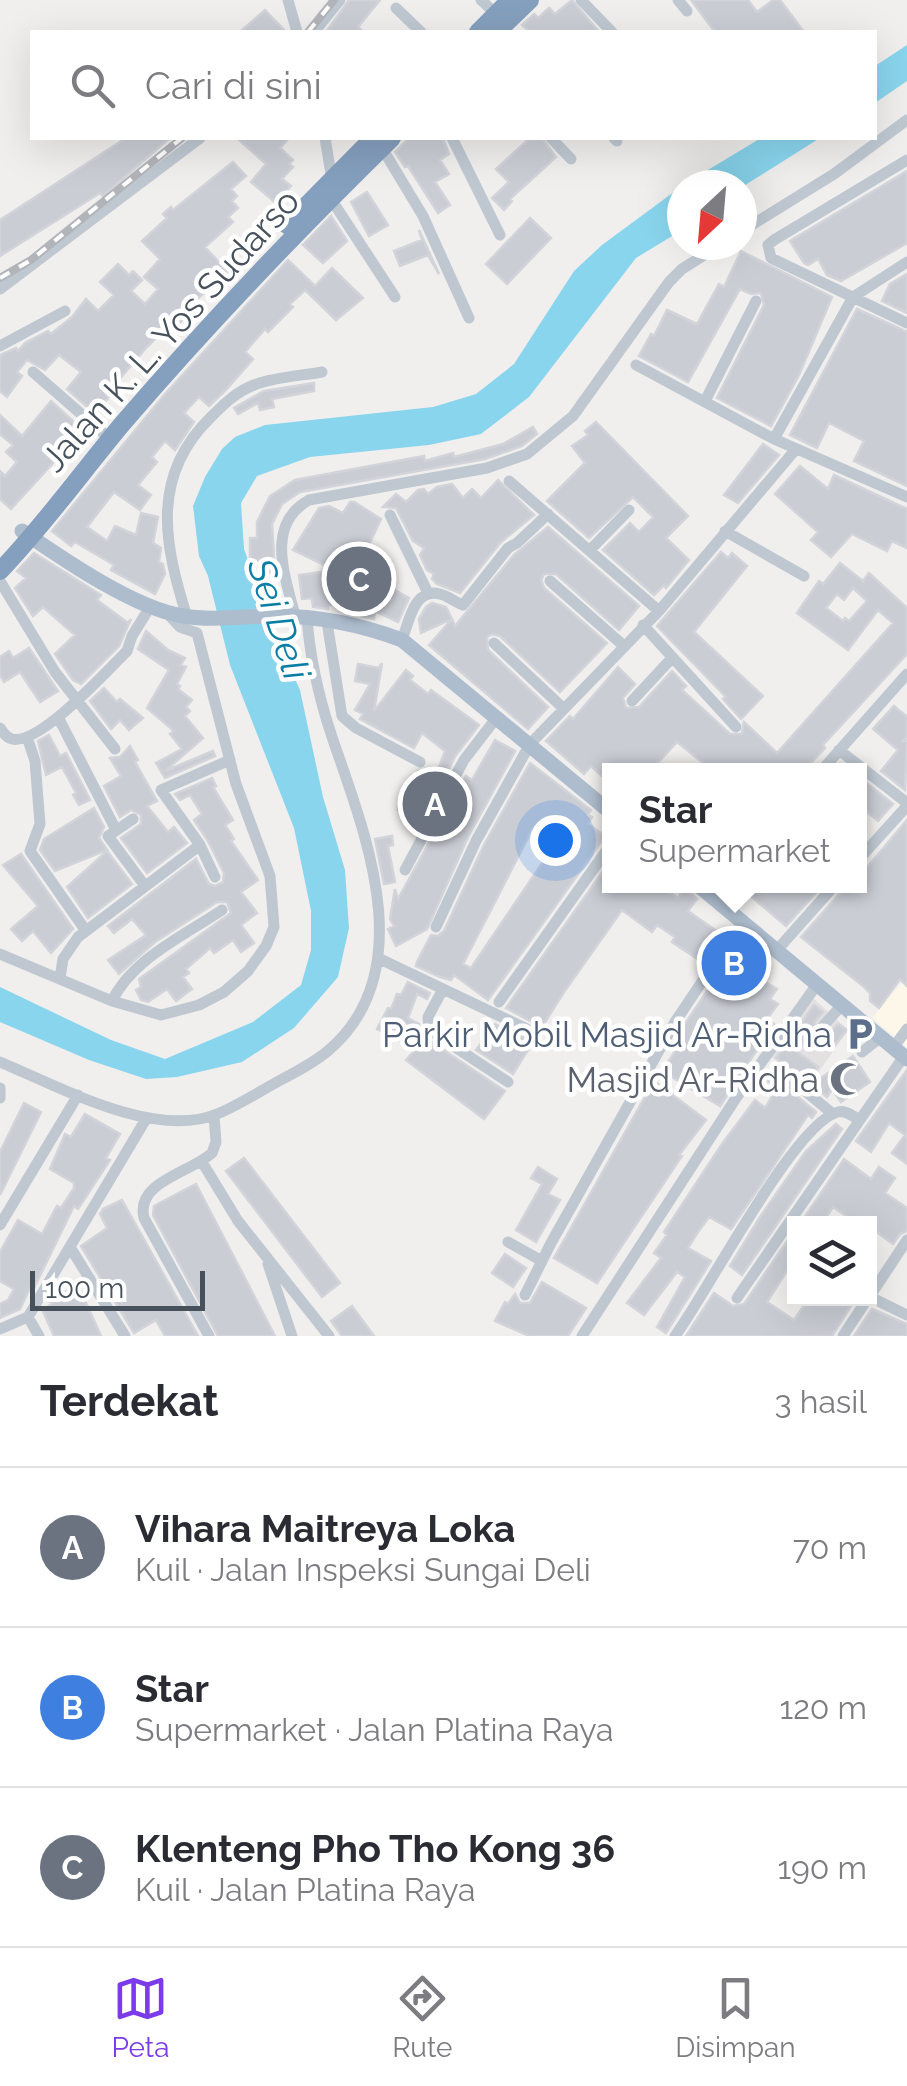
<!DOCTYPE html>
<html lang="id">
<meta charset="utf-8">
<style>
body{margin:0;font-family:Raleway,sans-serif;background:#f7f7f7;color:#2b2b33}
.controls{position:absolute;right:30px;bottom:30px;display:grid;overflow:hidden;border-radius:0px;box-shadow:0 10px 40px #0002}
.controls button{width:90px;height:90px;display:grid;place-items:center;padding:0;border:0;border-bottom:2px solid #e1e1e2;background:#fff;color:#2b2b33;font:50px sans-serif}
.compass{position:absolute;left:667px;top:170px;width:90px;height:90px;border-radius:50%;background:#fff;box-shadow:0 10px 40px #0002;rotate:206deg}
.scale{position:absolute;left:30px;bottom:25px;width:175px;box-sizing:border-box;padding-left:10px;border:5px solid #46515c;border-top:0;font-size:28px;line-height:35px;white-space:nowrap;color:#46515c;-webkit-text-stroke:8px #fff;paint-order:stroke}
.you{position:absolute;left:555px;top:840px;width:35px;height:35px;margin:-25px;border:8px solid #fff;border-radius:50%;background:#1a73e8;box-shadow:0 0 0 15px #1a73e833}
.badge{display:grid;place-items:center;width:65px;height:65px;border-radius:50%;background:#7c3aed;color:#fff;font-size:32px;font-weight:700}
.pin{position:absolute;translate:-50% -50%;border:5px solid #fff;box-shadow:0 2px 10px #0006}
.popup{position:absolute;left:602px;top:763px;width:265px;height:130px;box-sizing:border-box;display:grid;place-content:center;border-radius:0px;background:#fff;filter:drop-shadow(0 2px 8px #0005);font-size:32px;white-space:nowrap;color:#7c7c81}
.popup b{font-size:38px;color:#2b2b33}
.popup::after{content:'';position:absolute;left:50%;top:100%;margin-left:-20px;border:20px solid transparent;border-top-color:#fff}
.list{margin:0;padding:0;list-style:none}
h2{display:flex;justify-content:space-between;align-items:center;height:130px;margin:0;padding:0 40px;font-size:42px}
h2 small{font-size:32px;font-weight:400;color:#7c7c81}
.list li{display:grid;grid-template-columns:65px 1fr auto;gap:30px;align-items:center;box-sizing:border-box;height:160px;padding:0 40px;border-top:2px solid #e1e1e2}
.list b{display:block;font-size:38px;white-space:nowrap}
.list p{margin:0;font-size:32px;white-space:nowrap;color:#7c7c81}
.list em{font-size:32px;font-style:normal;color:#7c7c81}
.icon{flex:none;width:55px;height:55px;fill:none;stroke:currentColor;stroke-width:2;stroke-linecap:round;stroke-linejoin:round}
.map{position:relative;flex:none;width:907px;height:1336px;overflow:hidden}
.search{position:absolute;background:#fff;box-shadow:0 10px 40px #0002;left:30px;right:30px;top:30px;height:110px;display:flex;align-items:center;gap:25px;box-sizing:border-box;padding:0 35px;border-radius:0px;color:#7c7c81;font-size:38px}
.sheet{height:610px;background:#fff}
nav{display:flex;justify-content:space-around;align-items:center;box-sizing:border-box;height:140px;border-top:2px solid #e1e1e2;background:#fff;font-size:28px;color:#7c7c81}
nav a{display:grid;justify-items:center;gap:5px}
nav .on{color:#7c3aed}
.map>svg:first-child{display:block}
.commercial{fill:#fcf7e8}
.education{fill:#e2e0e0}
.water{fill:#89d5ed}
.building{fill:#cacdd4;stroke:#d2d4da;stroke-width:2.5;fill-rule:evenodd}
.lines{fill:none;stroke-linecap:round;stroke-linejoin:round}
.minor{stroke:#bfc8d1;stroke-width:11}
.major{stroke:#aebdce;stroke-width:15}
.highway{stroke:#859fbe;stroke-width:18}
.rail-casing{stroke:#b1b4b9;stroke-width:8}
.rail{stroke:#fff;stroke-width:4;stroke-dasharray:11;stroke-linecap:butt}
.labels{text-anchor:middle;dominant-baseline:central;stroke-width:9;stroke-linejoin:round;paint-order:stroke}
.street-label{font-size:35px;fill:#46515c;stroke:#fff}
.service-label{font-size:35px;fill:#4e5e75;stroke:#fff;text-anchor:end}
.worship-label{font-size:35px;fill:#5b616d;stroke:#fff;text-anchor:end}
.water-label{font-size:38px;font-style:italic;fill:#0a7ea4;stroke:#fff}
</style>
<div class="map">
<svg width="907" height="1336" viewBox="0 0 907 1336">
<rect width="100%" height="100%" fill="#f1efee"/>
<path class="commercial" d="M907,976V1047L872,1018Z"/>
<path class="education" d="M813,998L848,1030L810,1084L770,1056Z"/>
<path class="water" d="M907,45V81L875,103V66Z
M761,138H820L742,187L683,185Z
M682,186V230L636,258L529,397L481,434L429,445L310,457L257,476L241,503L244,549L274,633L300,690L323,797L345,870L349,928L338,977L294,1028L242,1062L177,1077L146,1079L89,1060L0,1022V987L111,1040L165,1059L253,1022L301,985L311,950V911L294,828L230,665L208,576L199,556L193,506L205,477L222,449L235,437L265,425L433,407L476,394L514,364L574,271L602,245Z"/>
<path class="building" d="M349,0H380L358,27L363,32H326Z
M572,0L599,32H530L522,25L534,14L538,18L549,8L555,14Z
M691,0H748L757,12L773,0H780L804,32H715Z
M265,10L286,32H240Z
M126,138H170L103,196L100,193L0,256V220Z
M237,138H289L280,148L293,160L289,164L293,167L282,179L291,186L276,203L251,182L266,164Z
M409,138H443L449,154L440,160L449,174L435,182L450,205L438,213L408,166L405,167L395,152Z
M530,138H542L556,157L510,199L512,201L504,210L492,198L509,182L496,169Z
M233,162L246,176L231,189L237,196L232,201L238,208L228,217L233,222L205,247L228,272L196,300L199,302L176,327L179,329L173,336L165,329L146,348L106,395L109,397L95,414L67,389L81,372L59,355L45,370L27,360L17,372L22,376L7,397L0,391V355L16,348L18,351L25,343L48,331L51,334L72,317L86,299L98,311L114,295L100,282L118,264L129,275L133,271L142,280L131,291L145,304L158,289L144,277L160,259L142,241L167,218L163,214L171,207L173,210Z
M907,171V243L841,281L827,275L818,259L808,265L804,263L790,241Z
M367,192L388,225L369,236L351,202Z
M331,216L347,241L323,263L303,245Z
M530,218L551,238L507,284L486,264Z
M419,230L439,274L428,255L400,266L394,251L422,240Z
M741,251L832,297L799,375L771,426L717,398L764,305L761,293L751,294L740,289L688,382L639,356L651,334L654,336L667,310L697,324L719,284L724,287Z
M288,260L315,286L332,268L363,298L336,320L305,290L290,304L293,307L268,332L265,329L245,352L253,359L226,390L209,406L199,397L184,413L194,422L175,450L165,441L152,457L157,462L138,485L151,495L140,510L114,492L87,527L107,541L115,526L136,535L141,513L158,517L153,543L161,548L159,562L163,564L165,574L155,594L111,570L114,565L75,542L71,546L52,531L165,394Z
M907,274V313L882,301L890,284Z
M857,309L907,332V486L854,461L864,441L829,423L817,448L790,435Z
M314,383V391L272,399L274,407L260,410L258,403L238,414L234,408L264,391Z
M51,401L83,430L11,509L0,499V471L5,476L17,462L6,452L13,445L0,434V415L22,436Z
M596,422L688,516L666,538L689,560L666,588L664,585L654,595L603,550L630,523L639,532L653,517L633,497L589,538L547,501L585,463L572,446L588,435L585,431Z
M533,427L537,434L522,446L485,459L300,492L282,504L272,524L275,573H260V560L250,561V538H257V522L270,496L295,480L424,456L425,461L453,453L454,457L503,444Z
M763,444L779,455L738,503L724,495Z
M800,466L828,489L834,475L907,509V548L892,541L887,551L852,534L831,557L811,540L818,532L775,494Z
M498,480L534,515L501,542L460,593L437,584L432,579L434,574L427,570L420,555L424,548L413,541L396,508L383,507L396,494L406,502L418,490L424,489L428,494L437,487L452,484L463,498L472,489L481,498Z
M350,502H354L381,519L360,564L373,570L370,576L409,598L398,622L375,611L374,619L348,613L350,603L328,605V609L313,607L312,598L302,599L299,575L335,570L293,550L319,508L329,506L343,513Z
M548,527L639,606L619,630L556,574H544L541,580L544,588L607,643L560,692L500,636L492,634L487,637L488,650L548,707L528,729L429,645L452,619L455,626L514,555Z
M721,552L728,558L732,553L747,566L694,632L763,696L741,719L723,699L726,697L657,626Z
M34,553L101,595L97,600L128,623L131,619L119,646L81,684L73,680L55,654L75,635L43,607L33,616L15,588L26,578L17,571Z
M840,563L863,581L869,573L907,608V654L823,745L825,748L804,770H712L677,742L653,768L650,765L645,770H609L603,777L591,766L584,774L546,741L570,716L573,719L618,667L635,684L623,698L626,708L639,707L672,671L686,686L682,690L730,734H742L744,722L777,753L893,623L878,610L848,650L797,613L819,581L823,584ZM853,588L867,601L849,621L845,618L843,621L826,608L837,594L844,600Z
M432,603L446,607L452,619L421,633L419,619L426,607Z
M146,631L168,650L185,658L181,665L186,667L177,684L180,686L178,689L192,700L186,707L190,711L185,716L203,738L165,771L213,751L215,756L165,778L156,763L182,749L170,734L174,731L147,708L169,670L138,649Z
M29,648L58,691L40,702L20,672L4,682L0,675V657L9,651L13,658Z
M382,663L374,711L406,670L413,676L410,680L428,694L431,690L479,725L456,755L421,820L398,810L408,784L412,786L418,771L436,775L445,751L422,733L414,748L360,719L363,714L355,710L370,684L355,681L358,664L379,668Z
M104,688L117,702L120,699L143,718L129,730L120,720L111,729L90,701Z
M894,706L907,717V736L902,742L907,740L905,790L881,771L898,750L873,729Z
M49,735L60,756L66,753L90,800L79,805L73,795L76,793L62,767L46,775L38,741Z
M495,740L515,751L513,755L468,837L427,929L396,946L388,929L394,926L390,919L395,889L398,899L466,776L472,780Z
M130,746L138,760L135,762L157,801L147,806L168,832L174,827L187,843L147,873L121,838L141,824V815L131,810L120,817L104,786L121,776L110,758L120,757Z
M530,763L591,810L588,815L592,817L588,824L608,838L601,842L488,1000L454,975L451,980L440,977L416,966L417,962L431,935L438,936L444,931L484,845ZM532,830L555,844L471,968L463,964Z
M859,777L893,804L878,821L859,805Z
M212,778L216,786L213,787L233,820L225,825L234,839L231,841L258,880L241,892L257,913L241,925L254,943L241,952L233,940L214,953L210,948L186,969L189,973L183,977L192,989L176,1001L167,989L148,1002L141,1000L136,990L141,987L139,979L231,913L227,902H217L155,942L119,974L108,960L146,935L132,919L114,933L108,926L196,859L209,884L215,886L223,882L224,873L208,841L194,820L202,814L190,795L180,800L175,794Z
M94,808L104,827L99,838L107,850L55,871L40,850L44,839Z
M907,820V986L900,979L879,1008L870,1001V993L863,986L801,937L841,892L843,886H859V877Z
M392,836L393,845L388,846L395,882L384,884L375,839Z
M107,851L132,884L88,918L67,887Z
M21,854L73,929L51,953L33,931L22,941L11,929L38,906L3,865Z
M609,863V886H660L678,898L685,888L697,899L688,911L715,930L696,958L672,942L675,937L657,925L652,932L622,910L564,992L513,1074L476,1050L495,1024L524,1038L535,1034L534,1023L506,1008Z
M739,886H822L786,926Z
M742,939L757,953L744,970L777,989L770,999L778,1004L767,1019L774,1024L720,1106L662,1071L680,1044L675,1041L683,1027Z
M408,982L430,993L427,999L417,994L408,1018L419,1024L421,1035L505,1091L484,1119L406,1060L416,1049L377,1029L388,1008L391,1009L397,994L401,995Z
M814,1005L823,1012L814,1023L818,1034L827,1035L838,1024L847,1030L832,1048L811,1032L797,1052L818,1067L796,1090L799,1098L816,1112L812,1118L808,1115L731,1229L709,1217L698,1232L688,1248L711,1261L666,1333L657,1327L685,1277L677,1272L644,1315L627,1303L661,1258L654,1253L667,1235L664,1232L722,1144L755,1100L765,1108L778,1087L767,1081L779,1060L776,1058Z
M853,1056L870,1082L841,1102L832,1089L827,1097L812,1084Z
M907,1070V1164L892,1153L905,1135L889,1123L871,1152L856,1141Z
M654,1081L706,1120L679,1155L682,1156L597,1283L554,1258Z
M24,1103L41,1112L0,1195V1152Z
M85,1114L120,1134L106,1158L110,1160L78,1209L74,1206L32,1292L30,1288L20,1309L0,1318V1304L8,1300L14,1289L0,1281V1252L18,1220L42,1234L57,1206L61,1208L74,1188V1183L50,1169L65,1134L71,1137Z
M836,1124L842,1129L742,1275L730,1266L760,1217L806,1151Z
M244,1158L340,1283L322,1297L226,1171Z
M844,1159L871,1179L879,1167L895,1178L885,1193L907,1208V1231L900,1234L893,1244L870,1227V1224H858L833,1207L822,1224H800Z
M538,1167L557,1179L548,1194L560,1200L536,1242L516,1230L542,1184L531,1178Z
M196,1184L275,1336H218L153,1215L154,1206Z
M122,1200L198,1336H165L156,1320L134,1333L81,1246L107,1228L100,1214L103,1209Z
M794,1231V1260L767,1302L794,1320L809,1298H856L832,1336H686L714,1293L733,1306L744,1304Z
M505,1254L526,1268L513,1287L492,1273Z
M542,1282L586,1308L568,1336H529L495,1321L505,1302L508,1304L515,1294L520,1303H530Z
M78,1285L101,1336H54L43,1311L52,1303L48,1301Z
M352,1306L374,1336H342L331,1321Z
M872,1309L907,1324V1336H854Z"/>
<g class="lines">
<path class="minor" d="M288,0L297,32
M481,0L496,14
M581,0L612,32
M678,0L687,11
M396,8L421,32
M314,32L340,0
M325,138L332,180
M452,138L500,235
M551,138L571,159
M614,138L617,141
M382,148L423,216L469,318
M907,160L774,240L768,245L771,258L907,323
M331,199L395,297
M742,231L834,174L907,120
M907,262L853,297L774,439L907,497
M0,289L200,138
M0,346L65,311
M636,365L774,439
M33,372L103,433
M705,401L756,301
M509,481L659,611
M390,515L428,593
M725,531L804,576
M590,550L629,510
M0,581L55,672L115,749
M550,581L624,646
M295,616C286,578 264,525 309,500L487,468L527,454L573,416L669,282L682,269L720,245
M187,617C164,544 150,476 211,417C224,404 236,392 254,385C274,377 300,376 322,372
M327,622L342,716L356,728L420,762
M643,625L736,727
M402,640C409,622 414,587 440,594C448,596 455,602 463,605L508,548L517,543L548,514
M494,643L563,708
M632,701L672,658
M58,717L116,830
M0,728C4,733 5,737 12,739C39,746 108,670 127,651L132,636L150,607
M27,737L35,761L40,824L30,851L86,931
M839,750L907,803
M822,770L907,674
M133,819L108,836L145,886
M200,845L161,790L230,760
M859,859L907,806
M405,870L464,760L497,717
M436,927L476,841L530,744L659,611L796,449
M777,950L834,886
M0,954L112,1001L161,1015L199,1005L224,992L248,971L266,946L274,927L270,876L236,784L197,633L180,627L167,613
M380,959L527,1029
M60,978L63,959L78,937L200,845L215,877
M443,989L428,1017L429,1030L508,1082
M112,1001C132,959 185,935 222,910
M499,1002L609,847
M823,1026L843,1004
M893,1048L907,1029
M862,1052L881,1037
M0,1062C58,1086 154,1140 217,1114C237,1106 257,1093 277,1082C294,1073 314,1063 329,1050C422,970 364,831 332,737C319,698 310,659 307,618
M0,1088V1098
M805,1091L833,1114
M202,1162L238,1221L329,1336
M0,1225L78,1095
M508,1242L542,1261
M70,1247L125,1336
M268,1264L292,1336
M525,1295L551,1243L675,1022L742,922
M870,1296L907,1240
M870,1297L907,1315
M737,1298L904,1056
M28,1317L39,1336
M0,1329L28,1317L146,1119
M209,1336L144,1218C135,1182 190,1173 212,1153L216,1142L214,1116
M582,1336L736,1098L818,983
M675,1336C707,1293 795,1122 838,1112C846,1110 853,1116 859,1120
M843,1336L868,1298"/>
<path class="major" d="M22,531C63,559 135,609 183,616C213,621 245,616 275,616C318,616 362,625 402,640L609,811
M699,886L907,1059"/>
<path class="highway" d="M478,32L510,0
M497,32L530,0
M287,225L373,138
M0,571C45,524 82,472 123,423C208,324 299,229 392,138"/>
<g class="rail-casing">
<path id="rail" d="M308,32L334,0
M0,278L31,260L182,138"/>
</g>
<use href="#rail" class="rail"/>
</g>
<defs>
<g id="parking-bare" transform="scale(2.7)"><path d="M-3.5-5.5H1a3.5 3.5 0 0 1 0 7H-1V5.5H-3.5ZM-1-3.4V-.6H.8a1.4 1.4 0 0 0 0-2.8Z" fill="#5c6f8a" stroke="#fff" stroke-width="2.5" paint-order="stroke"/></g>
<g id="mosque-bare" transform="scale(2.7)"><path d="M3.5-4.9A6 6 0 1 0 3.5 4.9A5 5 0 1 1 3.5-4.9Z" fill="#6b7280" stroke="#fff" stroke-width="2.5" paint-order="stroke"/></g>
</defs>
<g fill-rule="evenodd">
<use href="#parking-bare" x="860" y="1034"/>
<use href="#mosque-bare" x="847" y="1079"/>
</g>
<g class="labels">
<g class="street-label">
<text transform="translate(170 330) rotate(-48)">Jalan K. L. Yos Sudarso</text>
</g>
<g class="service-label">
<text x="832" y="1034">Parkir Mobil Masjid Ar-Ridha</text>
</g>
<g class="worship-label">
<text x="819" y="1079">Masjid Ar-Ridha</text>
</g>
<g class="water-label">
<text transform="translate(279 619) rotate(72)">Sei Deli</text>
</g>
</g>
</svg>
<div class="controls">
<button><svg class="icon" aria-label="layers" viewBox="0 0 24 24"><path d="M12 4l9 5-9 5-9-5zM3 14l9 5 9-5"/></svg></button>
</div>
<svg class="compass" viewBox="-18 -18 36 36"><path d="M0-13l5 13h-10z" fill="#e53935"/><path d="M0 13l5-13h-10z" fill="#7c7c81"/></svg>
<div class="scale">100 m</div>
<div class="you"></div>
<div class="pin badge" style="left:435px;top:804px;background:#6b7280">A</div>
<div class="pin badge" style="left:734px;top:963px;background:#3f7fe0">B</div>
<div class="popup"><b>Star</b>Supermarket</div>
<div class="pin badge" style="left:359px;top:579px;background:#6b7280">C</div>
<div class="search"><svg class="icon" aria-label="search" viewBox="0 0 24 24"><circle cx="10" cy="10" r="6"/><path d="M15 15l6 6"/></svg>Cari di sini</div>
</div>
<section class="sheet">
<h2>Terdekat<small>3 hasil</small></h2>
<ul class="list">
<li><span class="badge" style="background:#6b7280">A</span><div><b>Vihara Maitreya Loka</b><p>Kuil · Jalan Inspeksi Sungai Deli</p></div><em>70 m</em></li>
<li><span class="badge" style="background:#3f7fe0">B</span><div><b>Star</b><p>Supermarket · Jalan Platina Raya</p></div><em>120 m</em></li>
<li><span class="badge" style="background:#6b7280">C</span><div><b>Klenteng Pho Tho Kong 36</b><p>Kuil · Jalan Platina Raya</p></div><em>190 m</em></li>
</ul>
</section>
<nav>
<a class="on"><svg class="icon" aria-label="map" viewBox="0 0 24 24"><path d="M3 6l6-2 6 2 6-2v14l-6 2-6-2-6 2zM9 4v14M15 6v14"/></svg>Peta</a>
<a><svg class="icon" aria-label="directions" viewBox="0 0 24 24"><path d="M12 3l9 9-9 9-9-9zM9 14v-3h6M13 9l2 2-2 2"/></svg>Rute</a>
<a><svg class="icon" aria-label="saved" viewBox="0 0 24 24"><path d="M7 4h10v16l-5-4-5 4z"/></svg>Disimpan</a>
</nav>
